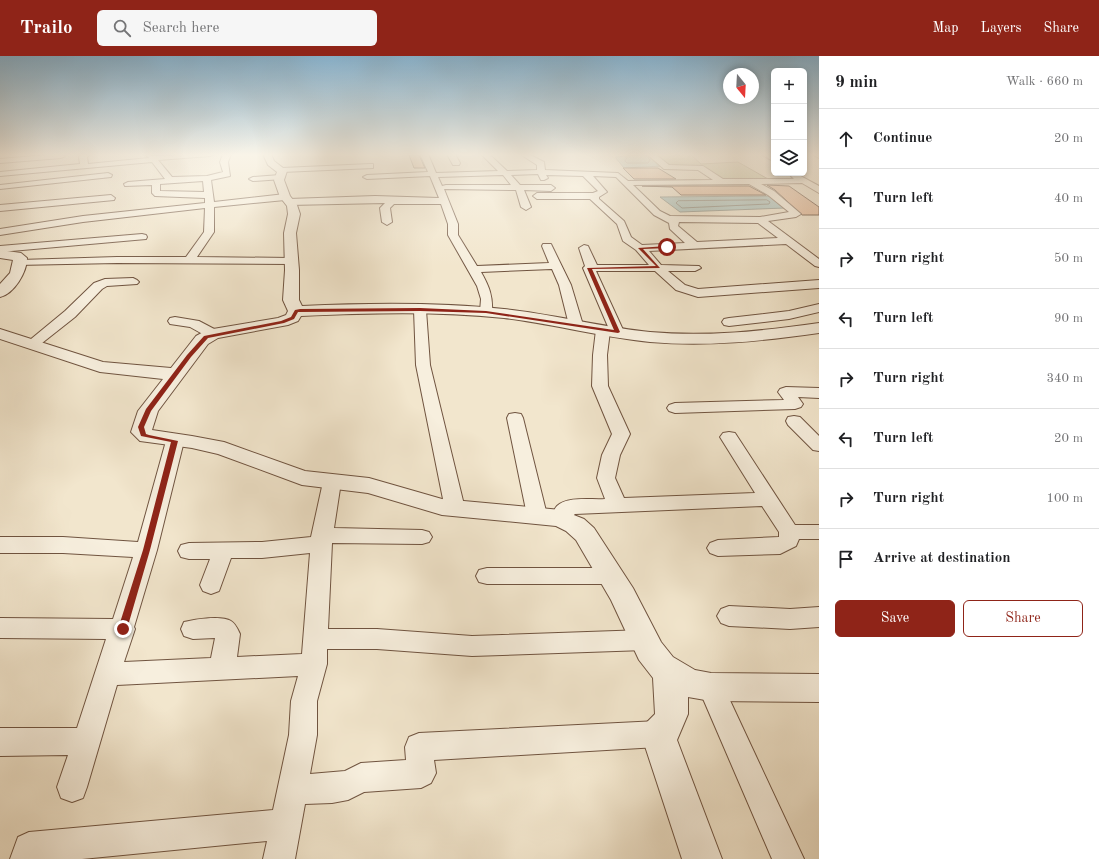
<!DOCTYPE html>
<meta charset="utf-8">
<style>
body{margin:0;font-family:"Old Standard TT",serif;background:#f6f6f6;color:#202124}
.controls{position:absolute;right:12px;top:12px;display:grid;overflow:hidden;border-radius:6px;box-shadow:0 2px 6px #0003}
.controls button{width:36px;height:36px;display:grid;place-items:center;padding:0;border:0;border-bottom:1px solid #e0e0e0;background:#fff;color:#202124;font:20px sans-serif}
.compass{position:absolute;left:723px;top:12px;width:36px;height:36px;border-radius:50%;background:#fff;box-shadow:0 2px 6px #0003;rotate:162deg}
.stop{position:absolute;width:12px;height:12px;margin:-9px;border:3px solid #8f2418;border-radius:50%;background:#fff}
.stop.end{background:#8f2418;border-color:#fff;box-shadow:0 1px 4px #0008}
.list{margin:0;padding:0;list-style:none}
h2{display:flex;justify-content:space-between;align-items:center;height:52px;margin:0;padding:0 16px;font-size:17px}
h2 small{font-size:13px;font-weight:400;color:#757577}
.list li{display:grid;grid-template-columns:26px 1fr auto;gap:12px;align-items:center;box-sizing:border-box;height:60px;padding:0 16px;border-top:1px solid #e0e0e0}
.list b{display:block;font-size:15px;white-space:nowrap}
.list em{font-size:13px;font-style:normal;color:#757577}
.actions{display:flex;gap:8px;padding:12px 16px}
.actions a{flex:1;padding:9px 0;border:1px solid #8f2418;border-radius:6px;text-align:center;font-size:14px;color:#8f2418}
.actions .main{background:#8f2418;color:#fff}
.icon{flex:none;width:22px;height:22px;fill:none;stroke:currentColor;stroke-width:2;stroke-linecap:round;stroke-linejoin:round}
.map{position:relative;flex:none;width:819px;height:803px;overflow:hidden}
header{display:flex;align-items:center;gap:24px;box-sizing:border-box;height:56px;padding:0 20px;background:#8f2418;color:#fff}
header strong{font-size:19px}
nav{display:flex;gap:22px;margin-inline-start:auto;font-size:14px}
.search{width:280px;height:36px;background:#f6f6f6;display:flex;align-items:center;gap:10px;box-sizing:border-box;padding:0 14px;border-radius:6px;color:#757577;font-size:15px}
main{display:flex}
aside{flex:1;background:#fff}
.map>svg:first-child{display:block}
.green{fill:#c2c393;stroke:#847452}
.water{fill:#9cbebd;stroke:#798078}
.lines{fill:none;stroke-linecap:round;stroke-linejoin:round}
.shore{stroke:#707167;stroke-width:1}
.building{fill:#e4b28d;stroke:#452411}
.minor-casing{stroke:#705440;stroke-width:2}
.tertiary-casing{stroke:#705440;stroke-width:2}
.minor{fill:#f7efde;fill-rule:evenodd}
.tertiary{fill:#f7efde;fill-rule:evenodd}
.route{fill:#8f2418}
</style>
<header>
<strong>Trailo</strong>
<div class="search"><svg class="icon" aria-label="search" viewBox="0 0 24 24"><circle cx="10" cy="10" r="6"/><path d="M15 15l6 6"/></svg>Search here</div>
<nav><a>Map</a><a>Layers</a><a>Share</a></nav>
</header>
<main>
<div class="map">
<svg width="819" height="803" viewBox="0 0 819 803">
<rect width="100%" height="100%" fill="#f2e6cd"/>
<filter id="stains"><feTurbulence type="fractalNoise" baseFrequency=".005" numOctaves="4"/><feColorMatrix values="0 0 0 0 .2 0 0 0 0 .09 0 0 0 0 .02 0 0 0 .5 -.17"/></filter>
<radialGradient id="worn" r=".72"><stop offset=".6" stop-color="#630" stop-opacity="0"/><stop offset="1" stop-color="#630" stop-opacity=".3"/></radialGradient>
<path class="green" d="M654,98H690L701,108L738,106L768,123H720L702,110L668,111Z"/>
<path class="water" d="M649,98L663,110L624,112L615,101Z
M769,140L785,152L680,156L660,141Z"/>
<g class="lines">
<path class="shore" d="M629,98L625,105L627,107H648L650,104L646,99
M767,144L770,146L769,148L682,152L676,147L678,145Z"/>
</g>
<path class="building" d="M409,99H419L425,112H414Z
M623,112H658L676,123H634Z
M767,129L789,130L819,151V159H802L775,134Z
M642,130H749L766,139H681L672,131Z"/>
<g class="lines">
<g class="minor-casing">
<path id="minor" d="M59,98L65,100L61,102L0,107V103Z
M82,98H90L87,101L88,108L149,102L145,98L154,100L214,98L210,100L158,104L172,121L207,120L223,116L220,106L223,98H231L228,106L230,120L211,124L214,146L285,138L289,141L285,144L214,151V176L197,201L291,202L296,205L291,208L117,207L16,209L14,207L16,205L20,204L117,201H186L204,176L205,152L83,166L0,179V173L83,160L205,147V142L155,140L152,137V129L125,130L124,128L128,126L165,123L152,106L0,120V116L80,108L79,101ZM203,125L204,136L160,135V128Z
M420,98H428L436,117L498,115L481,98H489L507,115L537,114V109L520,98H528L544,106L545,114L618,117L628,125L713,124L698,114L664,113L647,98H655L669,109L703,110L723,123H794L790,119L795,117L819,130V137L802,127L761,128L774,135L801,158L796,161L768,165L819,203V211L815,210L786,188L649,195L661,209L699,210L701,212L695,215H668L685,229L698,233L819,224V232L698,241L676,234L655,215H596L624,276L622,279H612L610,275L607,299L608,330L630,378L620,399L615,422L624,442L755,437L720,381L723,377L729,376L735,377L795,469H819V483H799L796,490L780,498L718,500L710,497L707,492L710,487L718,484L779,481V476L762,450L575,458C566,465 569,471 554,467L551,462C553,458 554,453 557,450C567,440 591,444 605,443L597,422L602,399L612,378L592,330L593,299L596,274L598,271L603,270L609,273L583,212L585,210L579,192L584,189L588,190L597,209H649L636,194L623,185L617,168L590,143H537L533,140L537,137H593L598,135L583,120L546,119L548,122L544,124H541L538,118L511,119L520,129H551L555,132L551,135L524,134L531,151L526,154L521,151L516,134L444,133L458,168V179L477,210L549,207L542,190L543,188H551L571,229L583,269L581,272H571L569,269L559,229L552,213L481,216C489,230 493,240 492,256L486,260L480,256L481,243L477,230L448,179V168L441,148H394L390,152L392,166L387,169L382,166L380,152L385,147L289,149L285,146L289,143L375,140L439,142L430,120L367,123L363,121L367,119L428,116ZM503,119L511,129H446L442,130L438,121ZM593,120L616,121L654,159L669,167L670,173L685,187L642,189L631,181L624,165L599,143V141L607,136ZM749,128L768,139L789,156L760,161L670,160L660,155L633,129ZM679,166L758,167L778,182L697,186L678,170Z
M447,98H455L460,107L459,109H453Z
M761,98H770L774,101V106Z
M812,98H819V102Z
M370,108H373V112L282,116L278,114L282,112Z
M108,117L112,119L111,121L0,133V129Z
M280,119H283V123L253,125L249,123L253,121Z
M111,139L115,142L114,144L0,155V149Z
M142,178L146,179L147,181L146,183L0,196V190Z
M133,222L137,224L139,226L137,228L107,230L102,233L75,261L37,291H27L25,288L65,255L94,227L105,223Z
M819,248V256L789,263L729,270L724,269L722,266L724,263L729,262L789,255Z
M420,250L426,254L430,309L465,453L462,458L455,460L448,458L445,453L416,309L414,254Z
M175,261L199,265L218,275L220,278L218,281H208L190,271L170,268L168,265L170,262Z
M786,331L819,332V342L798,341L803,348L801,351L795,353L675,357L669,355L667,352L669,349L675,347L784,344L778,336L780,333Z
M515,357L521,358L523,362L547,459L544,464L537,466L530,464L527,459L507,362L509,358Z
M794,360L800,361L819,380V395L813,394L788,369L786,365L788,361Z
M175,380L181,381L184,385L157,494L134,571L135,573L124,606L211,602L215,582L193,583L184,580L181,573L184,566C195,563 222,559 231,565C236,568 238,574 240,578L237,601L302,598L310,497L262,502H231L219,535L211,538L203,535L200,529L210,503H189L181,501L178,495L181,489L189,487L262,486L311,481L323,426L325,422L332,420L339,422L341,426L334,472L422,474L429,476L432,481L429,486L422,488L332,487L328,573H377L472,580L645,574L654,577L657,584L654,591L645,594L472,600L377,593H327V608L317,645V679L310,718L345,715L361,707L406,704L405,691L409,681L419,677L658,665L668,669L672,678L668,687L658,691L434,704L436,717L431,727L421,732L364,736L348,744L332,747L305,748L295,803H263L267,785L82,803H10L18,781L29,776L273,754L289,679L291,645L298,620L117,629L87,731L83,742L72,746L61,742L57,731L68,699L0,700V672H77L106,583L0,582V562L113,563L133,501L63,497H0V481H63L138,486L166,385L169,381Z
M487,512H612L620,514L623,520L620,526L612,528H487L479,526L476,520L479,514Z
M729,550L790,553L819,551V571L790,573L729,570L721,567L717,560L721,553Z
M711,619L720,623L804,803H772L698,631L702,623Z"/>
</g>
<g class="tertiary-casing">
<path id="tertiary" d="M263,98H271L274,105L287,115L284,124L290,140L297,149L300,158L296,177L299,214V244L302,250C369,247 437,246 504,253C553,258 601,271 650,276C707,281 763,275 819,267V277C763,285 707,291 650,286C601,281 553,268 504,262C437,255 368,257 301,260L298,265L288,269L218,282L208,288L158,355L152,374L192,380L224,386L305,415L369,422L442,443L561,454L584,463L594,472L633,532L661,586L673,601L695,614L711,617L819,618V646L711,645L688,641V658L677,684L722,803H682L641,678L646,667L655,658L653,622L639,604L611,544L576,484L566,475L556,470L442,459L368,437L302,429L218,398L192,392L140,385L131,376L138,355L163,323L100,316L0,283V273L103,306L171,312L196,280L207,274L278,262L286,259L288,255L283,244L285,214L284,177L288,158L287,150L280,141L274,124L277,116L268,109Z
M0,194L21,197L27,202C27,216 14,238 0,241V228L10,217L13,204L0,202Z"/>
</g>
<use href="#minor" class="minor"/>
<use href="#tertiary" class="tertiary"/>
</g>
<linearGradient id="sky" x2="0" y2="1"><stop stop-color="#89b8d7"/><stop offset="0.47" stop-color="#f9f4e8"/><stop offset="1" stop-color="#f9f4e8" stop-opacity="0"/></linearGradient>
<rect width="819" height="210" fill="url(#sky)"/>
<path class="route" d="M667,190L669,192L643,193L660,212L592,213L620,276L618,277L486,257L420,255L300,256H298L294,263L284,267L208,282L191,301L151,355L144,371L146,378L149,379L178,385L150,494L127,573L123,577L120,576L118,573L143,494L171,386L141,380L138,371L146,353L187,299L204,280L281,265L291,261L295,254L300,253L420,252L486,255L614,274L587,212L656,210L638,192Z"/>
<rect width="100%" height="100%" filter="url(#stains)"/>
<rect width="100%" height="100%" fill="url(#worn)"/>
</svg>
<div class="controls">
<button>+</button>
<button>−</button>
<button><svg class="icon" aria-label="layers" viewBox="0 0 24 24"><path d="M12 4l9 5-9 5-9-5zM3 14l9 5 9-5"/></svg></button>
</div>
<svg class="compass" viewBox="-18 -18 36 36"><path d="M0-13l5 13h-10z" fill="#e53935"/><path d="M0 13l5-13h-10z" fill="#757577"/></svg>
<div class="stop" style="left:667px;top:191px"></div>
<div class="stop end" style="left:123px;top:573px"></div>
</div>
<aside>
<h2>9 min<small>Walk · 660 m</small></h2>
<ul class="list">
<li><svg class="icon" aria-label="ahead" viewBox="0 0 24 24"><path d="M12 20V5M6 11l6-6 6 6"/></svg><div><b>Continue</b></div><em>20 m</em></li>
<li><svg class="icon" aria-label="left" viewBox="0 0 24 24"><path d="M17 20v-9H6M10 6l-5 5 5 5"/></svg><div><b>Turn left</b></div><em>40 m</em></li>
<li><svg class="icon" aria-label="right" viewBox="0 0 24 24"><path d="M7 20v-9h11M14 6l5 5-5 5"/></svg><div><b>Turn right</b></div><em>50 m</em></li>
<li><svg class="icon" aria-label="left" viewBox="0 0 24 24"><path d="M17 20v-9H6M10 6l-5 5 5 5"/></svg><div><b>Turn left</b></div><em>90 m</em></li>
<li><svg class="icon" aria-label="right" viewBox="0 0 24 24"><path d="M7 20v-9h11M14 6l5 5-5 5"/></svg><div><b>Turn right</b></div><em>340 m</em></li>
<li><svg class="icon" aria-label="left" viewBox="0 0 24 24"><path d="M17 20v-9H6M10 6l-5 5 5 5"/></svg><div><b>Turn left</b></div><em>20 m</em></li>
<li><svg class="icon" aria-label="right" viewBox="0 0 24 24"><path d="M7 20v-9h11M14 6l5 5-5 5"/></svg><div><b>Turn right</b></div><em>100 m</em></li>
<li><svg class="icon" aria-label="arrive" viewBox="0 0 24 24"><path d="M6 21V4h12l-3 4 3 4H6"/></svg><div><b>Arrive at destination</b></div></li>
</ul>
<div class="actions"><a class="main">Save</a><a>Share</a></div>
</aside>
</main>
